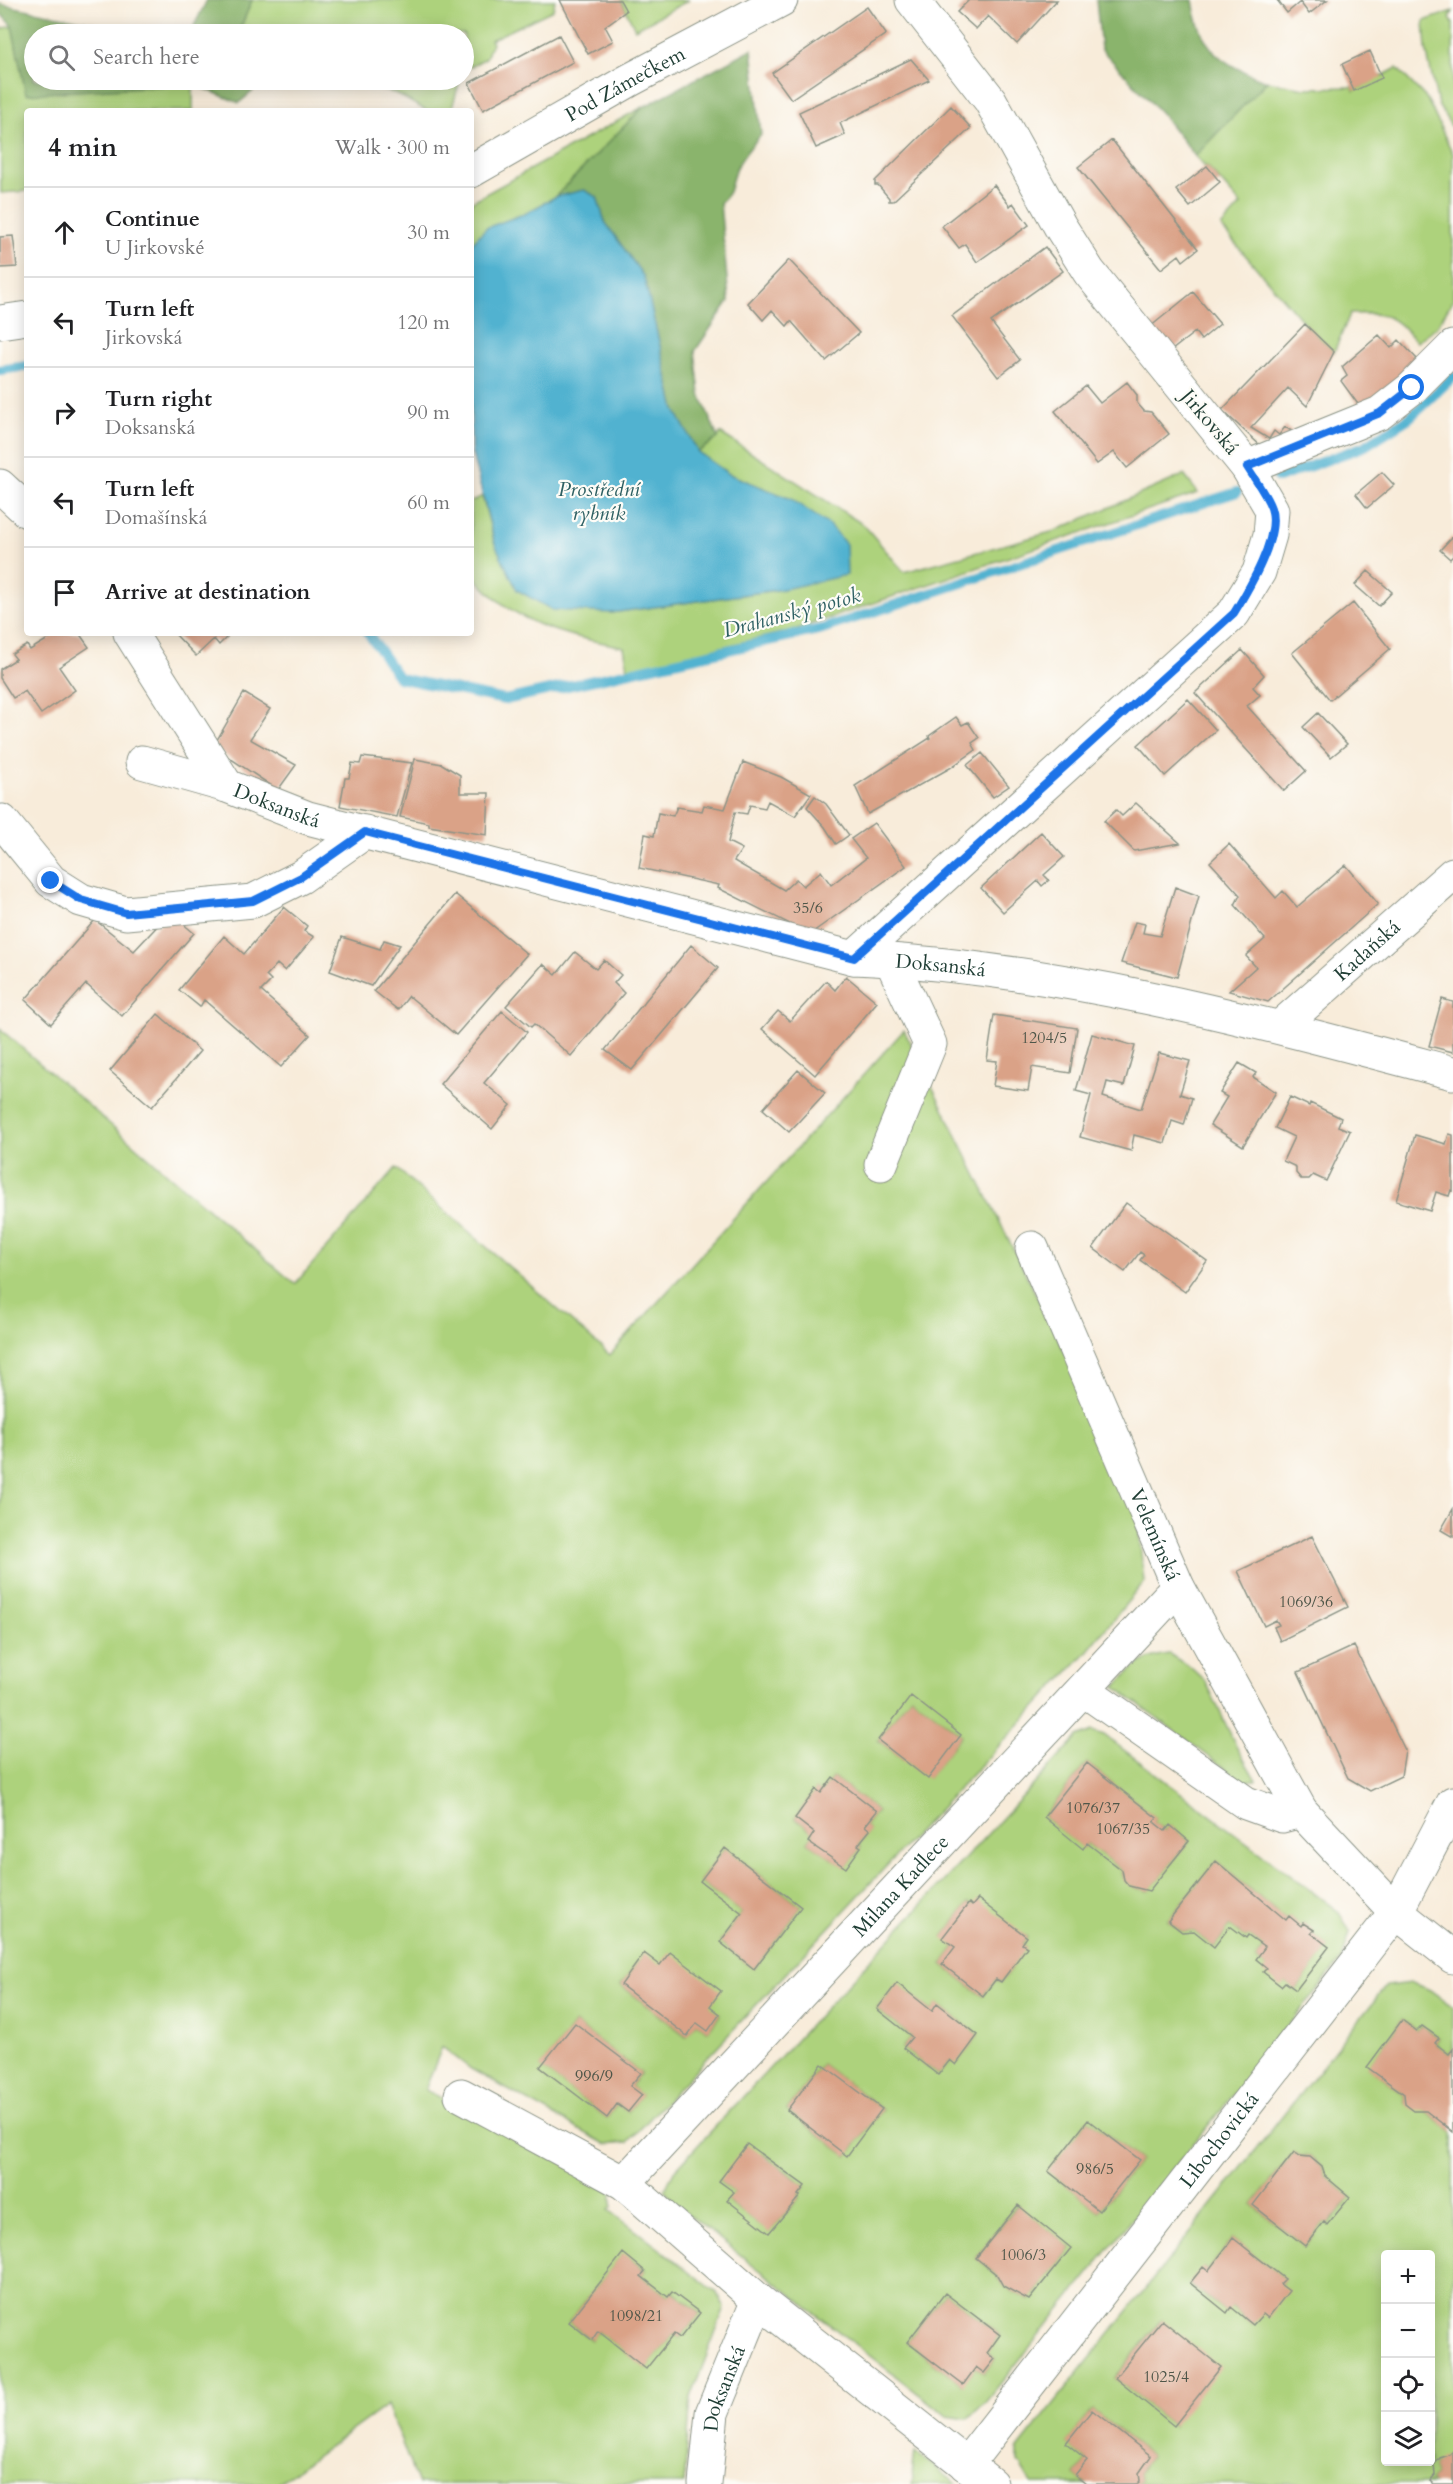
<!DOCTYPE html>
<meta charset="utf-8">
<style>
body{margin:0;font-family:Cardo,serif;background:#f6f6f6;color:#202124}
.controls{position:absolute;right:18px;bottom:18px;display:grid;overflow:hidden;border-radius:6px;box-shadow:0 3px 15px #0003}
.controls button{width:54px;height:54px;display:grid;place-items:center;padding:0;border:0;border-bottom:2px solid #e0e0e0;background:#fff;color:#202124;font:30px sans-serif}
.stop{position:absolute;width:18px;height:18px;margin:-14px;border:4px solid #1a73e8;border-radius:50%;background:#fff}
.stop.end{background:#1a73e8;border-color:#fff;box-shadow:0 2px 6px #0008}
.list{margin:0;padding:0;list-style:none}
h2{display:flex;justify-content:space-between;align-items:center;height:78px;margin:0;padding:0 24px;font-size:26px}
h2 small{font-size:20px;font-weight:400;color:#757577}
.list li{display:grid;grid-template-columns:39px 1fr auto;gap:18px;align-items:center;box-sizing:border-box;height:90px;padding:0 24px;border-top:2px solid #e0e0e0}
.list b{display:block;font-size:22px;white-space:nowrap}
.list p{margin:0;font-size:20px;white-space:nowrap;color:#757577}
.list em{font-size:20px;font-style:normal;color:#757577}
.icon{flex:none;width:33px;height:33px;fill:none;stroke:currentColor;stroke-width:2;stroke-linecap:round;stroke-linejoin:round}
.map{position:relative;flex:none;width:1453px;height:2484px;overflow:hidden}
.search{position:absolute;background:#fff;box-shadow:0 3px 15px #0003;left:24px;top:24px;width:450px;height:66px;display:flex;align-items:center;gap:15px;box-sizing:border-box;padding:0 21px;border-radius:33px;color:#757577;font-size:22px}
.panel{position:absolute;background:#fff;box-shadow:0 3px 15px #0003;left:24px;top:108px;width:450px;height:528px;border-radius:6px}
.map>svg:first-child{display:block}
.green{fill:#add27c;stroke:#668858;stroke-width:1.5;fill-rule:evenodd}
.forest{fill:#8ab46c;stroke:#547850;stroke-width:1.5}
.water{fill:#51b2d0;stroke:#387882;stroke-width:1.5}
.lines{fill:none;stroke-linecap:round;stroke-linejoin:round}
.stream{stroke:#51b2d0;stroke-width:10}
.building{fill:#daa287}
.minor-casing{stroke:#8c9487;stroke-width:35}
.minor{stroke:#fff;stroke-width:33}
.route{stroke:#1a73e8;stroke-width:8}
.labels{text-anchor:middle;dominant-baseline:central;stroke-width:4.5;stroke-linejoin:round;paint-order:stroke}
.number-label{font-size:16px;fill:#4e5649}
.street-label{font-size:20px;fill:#1f3d34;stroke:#fdfcf7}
.water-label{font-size:21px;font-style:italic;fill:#2e6063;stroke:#fdfcf7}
</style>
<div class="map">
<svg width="1453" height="2484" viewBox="0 0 1453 2484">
<rect width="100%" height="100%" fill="#fdfcf7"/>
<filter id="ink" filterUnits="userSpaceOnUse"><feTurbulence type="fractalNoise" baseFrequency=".0167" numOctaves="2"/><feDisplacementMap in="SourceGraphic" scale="12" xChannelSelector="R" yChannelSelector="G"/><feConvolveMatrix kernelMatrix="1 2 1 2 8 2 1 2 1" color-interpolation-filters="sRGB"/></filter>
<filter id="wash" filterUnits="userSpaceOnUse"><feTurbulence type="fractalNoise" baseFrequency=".008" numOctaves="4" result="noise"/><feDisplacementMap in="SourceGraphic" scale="24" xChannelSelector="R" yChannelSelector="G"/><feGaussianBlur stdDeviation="1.35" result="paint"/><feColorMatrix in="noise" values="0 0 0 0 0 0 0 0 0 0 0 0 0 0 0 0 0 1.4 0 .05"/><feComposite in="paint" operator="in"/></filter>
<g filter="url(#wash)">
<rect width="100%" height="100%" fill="#f8ecda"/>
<path class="green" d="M252,0H555L553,10L490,40L492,43L486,58L464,70V34H238Z
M621,0H689L635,29Z
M1453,11L1450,18L1453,24V129L1438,105L1426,49L1424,21Z
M12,26L26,93L193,84V111H27V191L1,193L0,29Z
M1397,68L1427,99L1453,154V300L1437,326L1417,342C1393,315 1386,312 1350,314L1334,352L1305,324L1221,227L1241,205L1207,166L1205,167L1195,156L1267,81L1304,88L1353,87L1354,91Z
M338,80H460L451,111H427L395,93Z
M643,107L555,197L471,244V202Z
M720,433L864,525L904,572L1055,531L1184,475L1198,493L794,630L628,669L624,647C563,635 511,625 471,572V502L482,496L495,544L611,613L784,589L791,499L729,474L698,452L718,438Z
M0,1029L295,1284L396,1168L610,1355L904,1030L1135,1493L1144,1582L1085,1654L628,2142L605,2144L471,2069L442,2047L425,2090L612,2180V2207L609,2210L716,2292L725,2307L691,2397L684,2484H418L387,2405L277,2484H0ZM911,1696L961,1735L928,1778L878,1740ZM833,1777L877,1811L865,1826L869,1830L858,1845L861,1847L846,1867L808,1842L814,1833L795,1818L816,1790L821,1793ZM725,1848L801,1907L754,1969L720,1942L742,1913L700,1881ZM644,1954L720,2015L708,2031L697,2023L686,2036L621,1985ZM575,2023L641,2073L630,2086L641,2095L628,2112L617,2104L607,2118L541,2067ZM623,2254L645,2270L641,2276L668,2297L673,2292L700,2313L680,2338L674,2334L646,2368L598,2331L591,2340L569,2322Z
M1169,1654L1190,1667L1206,1682L1237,1748L1256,1780L1242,1781L1115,1687C1133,1668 1141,1657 1169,1654Z
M1093,1731L1104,1735L1339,1912L1350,1932L1342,1959L984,2404L967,2419L947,2416L675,2204L665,2190L674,2171L1078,1737ZM1087,1763L1156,1818L1154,1822L1165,1831L1170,1825L1189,1841L1148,1891C1135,1886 1124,1889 1122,1870L1087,1843L1083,1848L1044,1817ZM1216,1861L1286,1920L1289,1917L1301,1926L1303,1923L1313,1930L1311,1933L1328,1947L1296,1990L1256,1959L1265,1947L1248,1935L1246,1938L1230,1926L1214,1947L1194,1931L1182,1932L1168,1921ZM969,1903L1027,1937L1022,1944L1026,1947L1001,1982L996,1979L983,1996L942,1964L955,1947L943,1937ZM897,1984L932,2011L938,2004L978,2035L956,2064L950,2060L938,2075L903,2048L912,2037L877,2009ZM822,2064L882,2109L847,2156L787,2110ZM1088,2120L1140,2160L1099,2211L1049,2171ZM763,2154L805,2186L798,2195L800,2197L769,2232L728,2201L734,2192L719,2181ZM1017,2205L1071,2248L1029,2300L1003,2286L997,2275L976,2258ZM945,2293L1000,2335L987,2353L995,2359L984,2373L976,2367L962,2384L907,2342Z
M1412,1983L1430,1990L1453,2007V2049L1449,2054L1435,2043L1439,2038L1422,2026L1417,2031L1402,2020L1368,2067L1404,2094L1405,2104L1426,2111L1453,2132V2451C1448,2458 1440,2458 1434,2465L1435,2475L1430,2481L1433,2484H1137L1140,2481L1139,2473L1151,2456L1092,2410L1067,2443L1087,2460L1075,2475L1086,2484H1032L1018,2462V2449L1386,1986ZM1294,2152L1300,2156L1311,2157L1322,2167L1325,2176L1350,2197L1328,2225L1324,2222L1305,2246L1253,2205ZM1233,2238L1284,2279L1253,2325L1231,2307L1226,2312L1190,2284L1204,2268L1208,2271ZM1386,2254H1430V2462H1386ZM1161,2320H1162L1174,2426L1115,2378Z
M915,2452L957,2484H911Z"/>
<path class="forest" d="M207,0H252L238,34H190Z
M1096,0H1193C1200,50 1222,65 1267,81L1195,156L1161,113L1101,49Z
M0,4L147,34H34V80H255L253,91L239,103L193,84L26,94L12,26L0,13Z
M752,49L761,135C751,146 739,160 734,174C728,191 734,188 720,203L729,301L695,351L700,394L718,438L698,452L675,410L644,277L605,222L597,197L584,190L555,197L643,107Z"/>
<path class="water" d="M584,190L597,197L605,222L644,277L675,410L698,452L729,474L791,499L829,525L846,544L847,575L784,589L611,613L552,610L517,590L495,544L471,451V244L486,228L526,213L555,197Z"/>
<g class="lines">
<path class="stream" d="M0,370L27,366
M1278,478L1365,446L1409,418L1453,377
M368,633L399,678L505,700L822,629L1237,492"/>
</g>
<g id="blocks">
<path class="building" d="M560,0H620L626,11L605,26L613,41L588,54Z
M969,0H1057L1017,44L988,16L976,29L957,12Z
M1277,0H1327L1309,14L1300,2L1287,13Z
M867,7L886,34L791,99L772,73Z
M559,35L573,62L483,110L469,83Z
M1370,51L1382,78L1354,91L1342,64Z
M911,59L929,80L840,123L845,135L816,148L799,112Z
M951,106L971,128L893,201H889V198L878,185H875V181Z
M1112,140L1198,249L1183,261L1179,255L1161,269L1078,167Z
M1207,166L1220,182L1190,207L1176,190Z
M994,185L1010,206L1013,203L1029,225L977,262L965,244L959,248L942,226Z
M13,236L17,267L0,268V237Z
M1045,247L1063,271L991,322L1020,360L998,377L952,316Z
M789,260L859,333L826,361L791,321L787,326L772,310L763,320L748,303Z
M1193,292L1220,324L1201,340L1195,332L1172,350L1150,327Z
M1305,324L1334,352L1307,406L1288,388L1251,428L1269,439L1274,431L1279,435L1285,427L1295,433L1262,447L1222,410Z
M1379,335L1391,348L1399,340L1417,359L1384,393L1360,407L1341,381L1347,376L1342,367Z
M1127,382L1137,395V403L1144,411L1151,412L1169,434L1127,468L1114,452L1097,464L1055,411L1086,386L1100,403Z
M1382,472L1394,485L1367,508L1356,494Z
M1453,536V556L1450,559L1440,550Z
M1368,571L1392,592L1379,606L1355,585Z
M1353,603L1390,649L1330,700L1292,653Z
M58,633H79L89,647L59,667L75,690L41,714L25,691L13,698L0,678V669L16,659L12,654L27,645L30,650Z
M174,633H224L227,637L219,645L214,639L196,656Z
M1242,650L1264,675L1253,687L1260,695L1247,706L1306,771L1284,791L1195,693Z
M244,693L270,709L250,739L296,765L278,790L213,747Z
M1188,699L1216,730L1165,776L1138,745Z
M1318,713L1347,744L1331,757L1303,727Z
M956,717L962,725L968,722L979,738L972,743L976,750L950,768L868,814L855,786L930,738L929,736Z
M982,753L1009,786L993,797L967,765Z
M362,757L412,763L397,817L340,806L345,778H349L352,763L360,764Z
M415,759L442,764L460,775V793H489L487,835L429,826V823L400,817Z
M743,762L781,777L811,794L795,816L768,801L765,808L750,805L747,814L735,812L728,842L742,849L734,861L784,890L796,879L803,886L821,871L831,885L866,858L851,839L874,823L906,866L810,934L718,888L719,885L639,868L645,834L654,836L658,813L673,816L677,807L702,811L704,805L725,809Z
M815,796L826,804L849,835L836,844L825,827L807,807Z
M1136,803L1180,843L1134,851L1104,821L1116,810L1122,816Z
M1041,832L1064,857L1044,875L1049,880L1042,886L1038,881L1003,912L981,888Z
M1229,844L1276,898L1283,891L1297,907L1346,865L1378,904L1268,1002L1229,991L1256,967L1246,956L1265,939L1235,905L1240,895L1210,862Z
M1175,887L1199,896L1177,977L1121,963L1135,922L1145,924L1143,933L1160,936Z
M455,894L527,954L456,1035L409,996L398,1010L374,991Z
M284,907L307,926L304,931L314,937L285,971L277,964L266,976L271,981L261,991L310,1035L281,1067L204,1000L200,1007L179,990L224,936L244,954Z
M175,917L194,933L122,1016L86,984L51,1024L25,1000L95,920L134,951L164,919Z
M342,937L380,949L384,940L400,945L371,986L330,971Z
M691,945L718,968L632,1070L605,1050Z
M575,952L596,969L604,960L621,975L614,983L624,993L571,1056L534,1024L531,1027L506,1006L543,964L556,975Z
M846,976L877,1002L815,1075L762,1029L778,1011L790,1021L826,981L835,990Z
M1442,999L1453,1002V1052L1429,1046Z
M502,1011L527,1032L484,1083L511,1105L492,1129L440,1084Z
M158,1014L200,1051L152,1107L110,1071Z
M994,1015L1077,1028L1070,1073L1032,1067L1028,1091L993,1086L997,1061L987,1060Z
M1092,1034L1135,1046L1124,1086L1107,1082L1103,1097L1141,1109L1159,1053L1190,1061L1180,1094L1192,1098L1184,1125L1172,1121L1165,1143L1134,1135L1131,1151L1080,1137L1091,1095L1076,1091Z
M1239,1063L1256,1073L1253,1077L1276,1092L1243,1146L1210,1125L1227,1097L1220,1093Z
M798,1070L825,1093L789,1132L763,1109Z
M1290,1097L1309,1106L1310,1103L1341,1118L1338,1126L1350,1131L1326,1181L1313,1175L1309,1179H1301L1296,1173V1167L1283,1161L1294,1137L1275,1128Z
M1449,1134L1453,1135V1191L1451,1190L1449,1196L1436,1192L1430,1211L1396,1201L1415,1135L1446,1144Z
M1126,1203L1207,1261L1185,1292L1140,1260L1144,1255L1140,1252L1125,1272L1093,1248Z
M1453,1509V1537L1441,1530Z
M1312,1536L1348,1607L1280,1641L1274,1627L1279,1625L1276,1620L1264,1626L1238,1571Z
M1354,1646L1405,1750L1401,1776L1370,1791L1348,1778L1298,1672Z
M911,1696L961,1735L928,1779L878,1740Z
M1087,1763L1157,1818L1154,1822L1165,1831L1170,1825L1189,1841L1149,1891L1129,1886L1124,1880L1122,1870L1087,1843L1083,1849L1044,1817Z
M833,1777L877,1811L865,1826L870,1830L858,1845L861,1847L846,1868L808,1842L814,1833L795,1818L816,1789L821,1793Z
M725,1848L801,1907L754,1969L720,1942L742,1913L700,1881Z
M1216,1861L1286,1920L1289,1916L1301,1926L1303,1923L1314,1930L1311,1933L1329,1947L1296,1990L1285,1982L1281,1986L1263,1972L1267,1968L1256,1959L1265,1947L1248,1935L1246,1938L1230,1926L1214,1947L1194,1931L1182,1932L1168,1921Z
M978,1899L1027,1937L1022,1944L1027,1947L1001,1982L996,1979L983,1996L942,1964L955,1947L942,1938L969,1903L972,1906Z
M670,1952L721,1991L710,2006L720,2014L708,2031L697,2023L687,2036L621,1985L644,1953L660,1965Z
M897,1983L932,2011L937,2003L978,2035L956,2065L950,2060L938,2075L903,2048L912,2037L877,2009Z
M1402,2020L1417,2031L1422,2026L1439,2038L1435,2043L1449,2054L1453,2049V2132L1426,2111H1414L1405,2104L1404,2094L1367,2067Z
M575,2023L641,2073L630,2086L642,2095L628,2112L617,2104L607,2118L540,2067Z
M822,2064L882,2109L847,2156L787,2110Z
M1088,2120L1140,2160L1099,2211L1048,2171Z
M747,2144L805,2186L798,2195L800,2196L769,2233L727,2200L734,2192L719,2181Z
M1294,2152L1300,2156L1310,2157L1322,2167L1325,2176L1350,2197L1327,2225L1324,2222L1305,2246L1253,2205Z
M1018,2205L1071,2248L1029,2300L1003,2286L997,2275L976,2258Z
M1233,2238L1285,2279L1280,2284L1289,2291L1268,2318L1263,2314L1253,2325L1231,2307L1227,2313L1190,2283L1203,2267L1208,2271Z
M623,2253L645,2271L641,2276L668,2297L672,2292L700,2313L680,2338L674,2334L646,2369L598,2331L592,2340L569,2322Z
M945,2293L1000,2335L987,2353L995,2359L984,2373L976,2367L963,2385L907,2342Z
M1162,2320L1221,2367L1174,2426L1115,2378Z
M1092,2410L1151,2456L1139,2473L1140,2481L1137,2484H1086L1075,2475L1087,2460L1066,2443Z
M1453,2451V2484H1433L1430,2481L1435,2475L1434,2465L1440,2458L1449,2455Z"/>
</g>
</g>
<g filter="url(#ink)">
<use href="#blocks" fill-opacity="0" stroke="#8c9487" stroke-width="1.5"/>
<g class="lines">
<g class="minor-casing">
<g id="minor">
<path id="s1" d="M471,171L630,80L781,0"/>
<path d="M0,322L27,318"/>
<path d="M1247,467L1380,413L1412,388L1453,347"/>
<path d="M0,486L27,511"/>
<path d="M130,633L227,786"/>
<path id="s2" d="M142,762L227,786L308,818L854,958C1058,967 1257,1021 1453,1073"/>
<path d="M2,821L51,881L81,900L126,913L253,901L301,877L365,832"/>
<path d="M854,958L1234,613L1259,572L1270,535L1272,510L1247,467L1089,272L1060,226L990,100L912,0"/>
<path id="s3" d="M1280,1027L1453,874"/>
<path d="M881,1164L930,1044L891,960"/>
<path id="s4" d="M1032,1248L1178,1587L1301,1811L1396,1912L1453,1957"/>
<path d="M1084,1690L1246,1803L1282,1816L1301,1811"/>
<path d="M461,2095L624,2183L758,2300L991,2484"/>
<path id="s5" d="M624,2183L1178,1587"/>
<path id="s6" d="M966,2465L1396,1912L1453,1803"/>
<path id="s7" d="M705,2484L712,2413L758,2300"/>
</g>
</g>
<use href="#minor" class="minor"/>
</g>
</g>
<g class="lines" filter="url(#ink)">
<path class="route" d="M51,881L81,900L126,913L253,901L301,877L365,832L854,958L1234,613C1248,590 1281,536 1271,508C1266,494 1255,480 1247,467L1380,413L1412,388"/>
</g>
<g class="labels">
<g class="number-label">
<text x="808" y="908">35/6</text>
<text x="1044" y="1038">1204/5</text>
<text x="1306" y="1602">1069/36</text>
<text x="1093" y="1808">1076/37</text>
<text x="1123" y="1829">1067/35</text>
<text x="594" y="2076">996/9</text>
<text x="1095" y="2169">986/5</text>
<text x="1023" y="2255">1006/3</text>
<text x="636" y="2316">1098/21</text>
<text x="1166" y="2377">1025/4</text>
</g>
<g class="street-label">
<text stroke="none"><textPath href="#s1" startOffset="177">Pod Zámečkem</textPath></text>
<text transform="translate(1210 422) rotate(50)">Jirkovská</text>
<text stroke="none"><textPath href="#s2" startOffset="142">Doksanská</textPath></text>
<text stroke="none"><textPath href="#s3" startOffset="116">Kadaňská</textPath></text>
<text stroke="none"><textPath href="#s2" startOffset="826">Doksanská</textPath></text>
<text stroke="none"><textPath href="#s4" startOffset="312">Velemínská</textPath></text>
<text stroke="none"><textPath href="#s5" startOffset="406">Milana Kadlece</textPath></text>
<text stroke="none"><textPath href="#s6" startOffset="412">Libochovická</textPath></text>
<text stroke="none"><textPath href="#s7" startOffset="98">Doksanská</textPath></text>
</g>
<g class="water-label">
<text x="599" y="489">Prostřední<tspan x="599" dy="24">rybník</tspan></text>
<text transform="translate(792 613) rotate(-15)">Drahanský potok</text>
</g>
</g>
</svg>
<div class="controls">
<button>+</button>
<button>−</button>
<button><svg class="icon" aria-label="locate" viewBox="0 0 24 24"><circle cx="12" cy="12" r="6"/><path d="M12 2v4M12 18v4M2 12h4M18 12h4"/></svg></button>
<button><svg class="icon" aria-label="layers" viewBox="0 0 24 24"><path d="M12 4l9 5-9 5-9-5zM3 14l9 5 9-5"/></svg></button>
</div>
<div class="stop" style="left:1412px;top:388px"></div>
<div class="stop end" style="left:51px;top:881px"></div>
<div class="search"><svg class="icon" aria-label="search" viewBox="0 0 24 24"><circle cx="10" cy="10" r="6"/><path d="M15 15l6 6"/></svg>Search here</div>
<section class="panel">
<h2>4 min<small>Walk · 300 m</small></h2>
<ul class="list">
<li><svg class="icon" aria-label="ahead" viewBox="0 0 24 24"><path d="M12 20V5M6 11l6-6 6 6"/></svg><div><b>Continue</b><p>U Jirkovské</p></div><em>30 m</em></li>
<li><svg class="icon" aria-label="left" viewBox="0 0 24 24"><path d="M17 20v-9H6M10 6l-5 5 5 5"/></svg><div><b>Turn left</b><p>Jirkovská</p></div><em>120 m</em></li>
<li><svg class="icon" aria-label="right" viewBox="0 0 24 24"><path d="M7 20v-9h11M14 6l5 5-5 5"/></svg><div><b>Turn right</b><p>Doksanská</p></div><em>90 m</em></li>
<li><svg class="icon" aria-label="left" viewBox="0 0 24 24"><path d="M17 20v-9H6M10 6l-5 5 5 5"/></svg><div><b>Turn left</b><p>Domašínská</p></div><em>60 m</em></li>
<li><svg class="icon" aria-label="arrive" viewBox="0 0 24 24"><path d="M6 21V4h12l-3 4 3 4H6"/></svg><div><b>Arrive at destination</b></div></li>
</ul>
</section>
</div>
